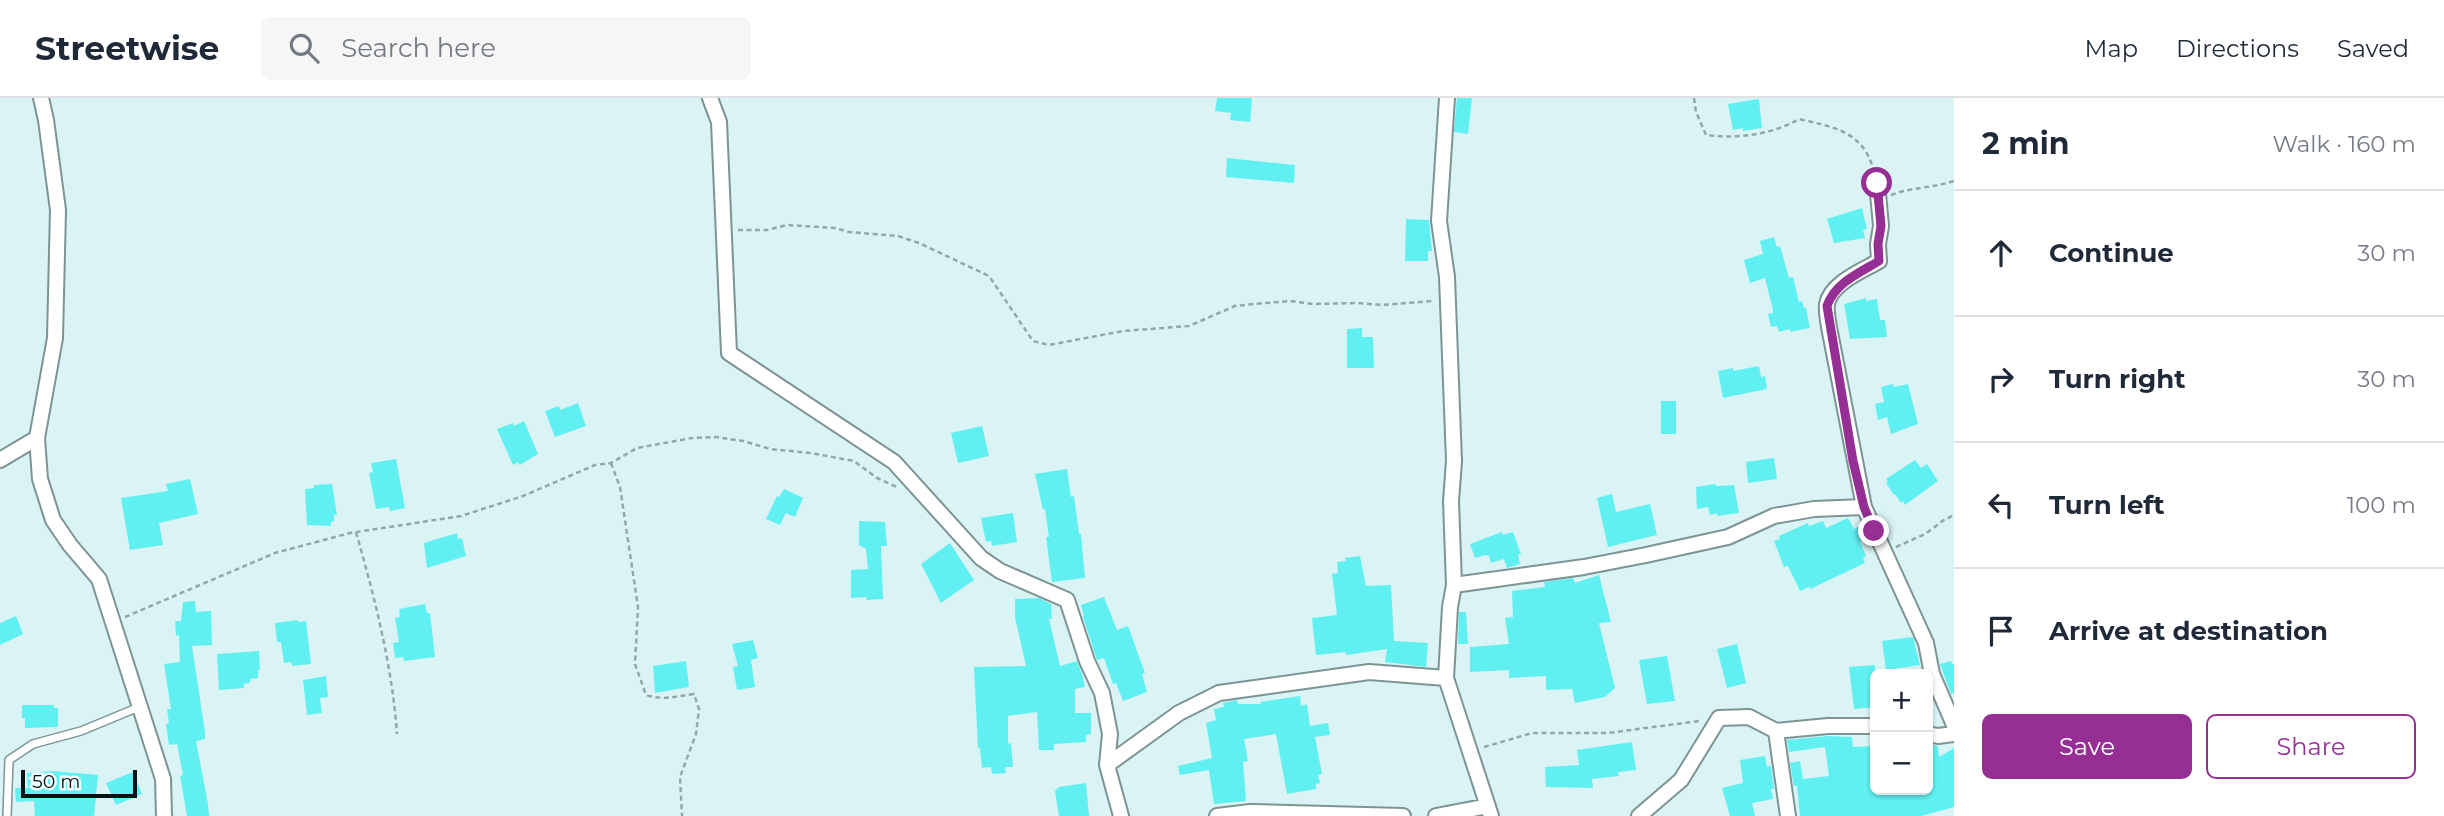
<!DOCTYPE html>
<meta charset="utf-8">
<style>
body{margin:0;font-family:Montserrat,sans-serif;background:#f6f6f7;color:#1f2937}
.controls{position:absolute;right:21px;bottom:21px;display:grid;overflow:hidden;border-radius:10px;box-shadow:0 2px 5px #0004}
.controls button{width:63px;height:63px;display:grid;place-items:center;padding:0;border:0;border-bottom:2px solid #e0e1e3;background:#fff;color:#1f2937;font:35px sans-serif}
.scale{position:absolute;left:21px;bottom:18px;width:116px;box-sizing:border-box;padding-left:7px;border:4px solid #091212;border-top:0;font-size:19px;line-height:24px;white-space:nowrap;color:#091212;-webkit-text-stroke:5px #effefe;paint-order:stroke}
.stop{position:absolute;width:21px;height:21px;margin:-16px;border:5px solid #962f94;border-radius:50%;background:#fff}
.stop.end{background:#962f94;border-color:#fff;box-shadow:0 2px 7px #0008}
.list{margin:0;padding:0;list-style:none}
h2{display:flex;justify-content:space-between;align-items:center;height:91px;margin:0;padding:0 28px;font-size:30px}
h2 small{font-size:23px;font-weight:400;color:#747a83}
.list li{display:grid;grid-template-columns:46px 1fr auto;gap:21px;align-items:center;box-sizing:border-box;height:126px;padding:0 28px;border-top:2px solid #e0e1e3}
.list b{display:block;font-size:26px;white-space:nowrap}
.list em{font-size:23px;font-style:normal;color:#747a83}
.actions{display:flex;gap:14px;padding:21px 28px}
.actions a{flex:1;padding:16px 0;border:2px solid #962f94;border-radius:10px;text-align:center;font-size:24px;color:#962f94}
.actions .main{background:#962f94;color:#fff}
.icon{flex:none;width:38px;height:38px;fill:none;stroke:currentColor;stroke-width:2;stroke-linecap:round;stroke-linejoin:round}
.map{position:relative;flex:none;width:1954px;height:718px;overflow:hidden}
header{display:flex;align-items:center;gap:42px;box-sizing:border-box;height:98px;padding:0 35px;background:#fff;border-bottom:2px solid #e0e1e3}
header strong{font-size:33px}
nav{display:flex;gap:38px;margin-inline-start:auto;font-size:24px}
.search{width:490px;height:63px;background:#f6f6f7;display:flex;align-items:center;gap:18px;box-sizing:border-box;padding:0 24px;border-radius:10px;color:#747a83;font-size:26px}
main{display:flex}
aside{flex:1;background:#fff}
.map>svg:first-child{display:block}
.building{fill:#61f0f2}
.lines{fill:none;stroke-linecap:round;stroke-linejoin:round}
.lane-casing{stroke:#7d9494;stroke-width:10}
.street-casing{stroke:#7d9494;stroke-width:18}
.path{stroke:#94a7a8;stroke-width:2.5;stroke-dasharray:5 3.5;stroke-linecap:butt}
.lane{stroke:#fff;stroke-width:7}
.street{stroke:#fff;stroke-width:14}
.route{stroke:#962f94;stroke-width:9}
</style>
<header>
<strong>Streetwise</strong>
<div class="search"><svg class="icon" aria-label="search" viewBox="0 0 24 24"><circle cx="10" cy="10" r="6"/><path d="M15 15l6 6"/></svg>Search here</div>
<nav><a>Map</a><a>Directions</a><a>Saved</a></nav>
</header>
<main>
<div class="map">
<svg width="1954" height="718" viewBox="0 0 1954 718">
<rect width="100%" height="100%" fill="#daf3f4"/>
<path class="building" d="M1217,0H1252L1250,24L1230,22L1231,15L1215,13Z
M1457,0H1472L1468,36L1454,34Z
M1759,1L1762,30L1743,33V30L1733,32L1728,6Z
M1227,60L1295,67L1294,85L1226,79Z
M1862,110L1867,131L1863,132L1865,140L1834,145L1827,121Z
M1406,121L1429,122L1432,153H1428V163H1405Z
M1774,139L1777,149L1780,148L1789,180L1793,179L1799,204L1802,203L1804,210H1806L1810,230L1790,234V231L1779,234L1777,228L1771,229L1768,216L1773,215V212L1765,180L1750,185L1744,162L1763,156L1760,143Z
M1866,200V203L1877,201L1880,222H1885L1887,239L1850,241L1844,206Z
M1362,230V239H1373L1374,270H1347V231Z
M1759,268L1761,279L1765,278L1767,291L1723,300L1718,273L1733,270V273Z
M1893,286L1894,289L1908,286L1918,326L1891,336L1887,319L1878,322L1875,306L1884,304L1881,289Z
M1661,303H1676V336H1661Z
M578,305L586,328L555,339L545,313L559,308L560,312Z
M524,323L538,356L520,367L518,364L513,367L497,331L513,325L514,328Z
M982,328L989,358L958,365L951,335Z
M1774,360L1777,381L1748,385L1746,364Z
M396,361L405,410L390,413L389,409L376,411L369,375L373,374L371,365Z
M1915,362L1921,370L1927,366L1938,383L1905,407L1903,403L1901,405L1895,396L1894,397L1886,385L1888,384L1886,381Z
M1067,371L1071,399L1074,398L1079,436H1081L1085,480L1052,484L1046,439H1049L1045,411L1043,412L1035,376Z
M190,381L198,416L159,425L163,447L130,452L121,400L168,393L166,386Z
M332,386L337,417H334V423L331,424V428L307,427L305,391L314,390V387Z
M1715,386L1716,388L1734,387L1739,415L1717,418V415L1710,417L1708,409L1697,411L1696,389Z
M784,391L803,400L795,419L786,415L780,427L766,421L777,398L779,399Z
M1612,396L1616,414L1650,406L1657,437L1608,449L1597,400Z
M1013,415L1017,444L992,448L991,443L986,444L981,420Z
M1848,420L1854,431L1858,429L1864,442L1860,444L1866,458L1863,460L1865,465L1810,491L1809,489L1800,493L1788,468L1784,469L1774,443L1780,441L1779,438L1808,425L1809,428L1823,423L1826,430Z
M859,423L885,424L887,448H881L883,501L867,502L866,499L851,500V472L868,471L866,451L859,447Z
M1502,434L1503,437L1513,434L1521,456H1518L1520,466L1507,470L1504,461L1491,465L1489,458L1486,457L1475,460L1470,446Z
M457,435L458,441L462,440L466,458L427,470L424,445Z
M950,445L974,482L941,505L921,466Z
M1360,458L1366,488L1391,487L1394,543L1428,545L1426,569L1385,564L1387,551L1346,557V554L1316,557L1312,520L1337,517L1332,476L1338,475L1337,464L1346,463L1345,460Z
M1599,477L1611,524L1599,525L1615,590L1605,599L1575,605L1572,591L1546,592V578L1509,580V572L1470,574V549L1509,546L1505,520L1513,519L1512,493L1545,489L1544,484L1573,480L1575,485Z
M1104,499L1117,532L1128,528L1145,575L1142,576L1147,594L1123,603L1116,585L1113,586L1104,560L1097,562L1083,519L1084,518L1081,507Z
M1039,500L1051,506L1052,521H1049L1060,568L1077,563L1082,576L1085,589L1075,591V615H1091V636L1086,637V644L1054,646V652H1039L1037,614L1008,618V646L1011,645L1013,669H1005L1006,675L992,676L991,669L982,670L980,650H978L974,569L1026,568L1015,519V501Z
M195,503L196,514L211,513L212,547L192,548L205,634V641L196,643L208,706L209,718H187L180,678L183,677L177,646L169,647L166,626L169,625L167,611H171L164,566L180,564L179,537L176,538L175,523H181L183,504Z
M425,506L427,515H430L435,559L404,563L403,559L395,560L393,545L399,544L395,520L400,519L399,511Z
M1459,514H1466L1468,546H1458Z
M16,518L23,536L0,547V525Z
M298,522V524L306,523L311,566L292,568L291,564L284,565L281,544H277L275,525Z
M1913,539L1920,567L1886,572L1882,543Z
M753,542L758,560L751,562L755,589L737,592L733,569L738,568L732,546Z
M1737,546L1746,585L1727,590L1717,551Z
M259,553L260,572H258V580L250,581V585L244,586V590L219,592L217,556Z
M1667,558L1675,603L1647,606L1639,562Z
M686,563L689,589L655,595L653,568Z
M1951,563L1952,566H1954V595L1951,596L1940,566Z
M1875,567V609L1854,611L1849,569Z
M326,578L328,599L320,600L322,615L307,617L303,582Z
M1300,598L1301,608L1307,606L1310,628L1328,625L1330,637L1315,639L1322,676L1318,677L1320,685L1316,686V691L1287,696L1276,636L1244,641L1248,663L1243,664L1246,703L1214,706L1209,672L1180,677L1178,668L1212,660L1206,625L1216,622L1214,611L1224,609L1223,605L1237,602L1238,606H1261L1260,604Z
M22,607H54V610H58V629L25,630V620H22Z
M1828,638L1852,639L1853,649L1875,648V692H1930L1928,646L1938,648L1939,659L1954,650V709L1921,718H1800L1797,688H1794L1790,665L1800,663L1803,681L1829,678L1825,649L1789,654L1787,642Z
M1632,644L1636,672L1618,674L1619,678L1592,681L1593,690L1546,689L1545,669L1579,667L1577,652Z
M1765,658L1767,669L1771,668L1774,691H1771L1773,701L1752,705L1755,718H1730L1722,690L1743,685L1740,662Z
M52,673L98,677L94,718H35L34,703L16,704L15,690H28L27,675Z
M133,674L142,696L116,707L106,685Z
M1086,685L1089,718H1059L1055,693L1059,689Z"/>
<g class="lines">
<g class="lane-casing">
<path id="lane" d="M7,718L9,662L33,646L81,633L139,609"/>
</g>
<g class="street-casing">
<path id="street" d="M41,0L46,22L58,112L55,240L37,340L40,381L53,422L70,447L99,481L163,681L164,718
M710,0L719,24L729,255L894,364L981,460L1000,473L1067,502L1087,563L1102,595L1110,636L1107,667L1121,718
M1447,0L1439,123L1447,179L1454,363L1451,403L1454,487L1450,509L1446,580L1491,718
M1877,85L1881,128L1878,146L1879,163C1862,173 1831,185 1827,206C1826,213 1828,222 1829,229L1864,409L1926,545L1932,576L1954,627
M0,362L37,340
M1454,487L1584,469L1646,457L1728,439L1774,418L1814,411L1864,409
M1776,633L1828,628H1875
M1928,636L1938,638L1954,636
M1107,667L1179,615L1219,595L1369,574L1446,580
M1217,718L1250,714L1403,718
M1436,718L1488,708
M1639,718L1681,682L1719,620L1749,619L1776,633L1788,718"/>
</g>
<path class="path" d="M1694,0L1696,14L1706,37C1738,41 1771,37 1799,21C1833,29 1862,33 1873,70
M1891,97C1912,89 1933,90 1954,83
M738,132H767L787,127L835,130L849,134L898,138L919,145L989,178L1033,243L1049,247L1123,233L1189,228L1235,208L1254,206L1290,203L1313,206L1358,205L1382,207L1432,203
M611,365L620,389L638,509L635,566L646,597C665,603 675,598 694,596L699,611L696,636L680,679L682,718
M356,434C375,501 392,567 397,636
M1896,449L1925,436L1944,422L1954,417
M125,519L275,455L350,435L461,418L523,398L595,367L611,365L637,350L692,340L716,339L743,343L770,351L811,355L854,363L877,380L899,390
M1484,649L1532,635H1608L1699,623"/>
<use href="#lane" class="lane"/>
<use href="#street" class="street"/>
</g>
<g class="lines">
<path class="route" d="M1874,433L1864,409L1853,363L1827,208C1835,185 1859,175 1879,163L1878,146L1881,128L1877,85"/>
</g>
</svg>
<div class="controls">
<button>+</button>
<button>−</button>
</div>
<div class="scale">50 m</div>
<div class="stop" style="left:1877px;top:85px"></div>
<div class="stop end" style="left:1874px;top:433px"></div>
</div>
<aside>
<h2>2 min<small>Walk · 160 m</small></h2>
<ul class="list">
<li><svg class="icon" aria-label="ahead" viewBox="0 0 24 24"><path d="M12 20V5M6 11l6-6 6 6"/></svg><div><b>Continue</b></div><em>30 m</em></li>
<li><svg class="icon" aria-label="right" viewBox="0 0 24 24"><path d="M7 20v-9h11M14 6l5 5-5 5"/></svg><div><b>Turn right</b></div><em>30 m</em></li>
<li><svg class="icon" aria-label="left" viewBox="0 0 24 24"><path d="M17 20v-9H6M10 6l-5 5 5 5"/></svg><div><b>Turn left</b></div><em>100 m</em></li>
<li><svg class="icon" aria-label="arrive" viewBox="0 0 24 24"><path d="M6 21V4h12l-3 4 3 4H6"/></svg><div><b>Arrive at destination</b></div></li>
</ul>
<div class="actions"><a class="main">Save</a><a>Share</a></div>
</aside>
</main>
